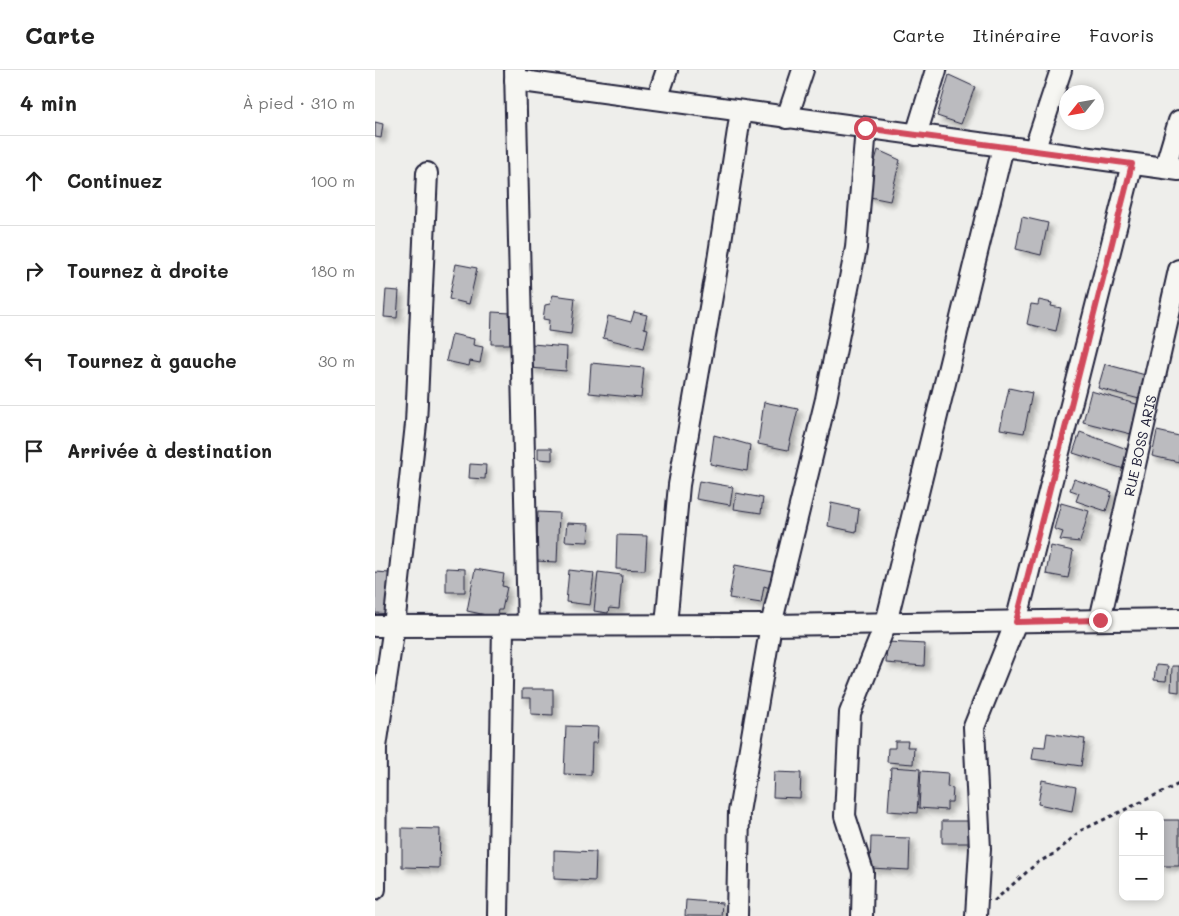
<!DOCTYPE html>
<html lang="fr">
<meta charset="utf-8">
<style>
body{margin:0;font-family:Mali,sans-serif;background:#f2f2f2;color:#222}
.controls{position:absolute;right:15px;bottom:15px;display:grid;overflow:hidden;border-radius:10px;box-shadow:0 2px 8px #0003}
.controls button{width:45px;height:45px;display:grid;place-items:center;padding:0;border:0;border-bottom:1px solid #e0e0e0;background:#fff;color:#222;font:25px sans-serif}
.compass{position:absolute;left:684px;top:15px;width:45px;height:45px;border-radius:50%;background:#fff;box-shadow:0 2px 8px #0003;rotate:239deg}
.stop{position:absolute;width:15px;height:15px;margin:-11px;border:4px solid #d1495b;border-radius:50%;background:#fff}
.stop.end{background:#d1495b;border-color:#fff;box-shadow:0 1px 5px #0008}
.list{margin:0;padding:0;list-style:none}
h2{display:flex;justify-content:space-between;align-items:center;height:65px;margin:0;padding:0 20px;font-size:21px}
h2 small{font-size:16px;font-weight:400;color:#767676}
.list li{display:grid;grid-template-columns:32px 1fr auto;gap:15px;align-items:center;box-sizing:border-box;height:90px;padding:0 20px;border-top:1px solid #e0e0e0}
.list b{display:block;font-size:19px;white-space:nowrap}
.list em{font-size:16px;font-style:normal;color:#767676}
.icon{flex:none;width:28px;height:28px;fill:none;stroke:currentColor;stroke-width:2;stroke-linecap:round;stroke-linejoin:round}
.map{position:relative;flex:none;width:804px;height:846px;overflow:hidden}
header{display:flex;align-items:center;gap:30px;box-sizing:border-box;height:70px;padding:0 25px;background:#fff;border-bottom:1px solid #e0e0e0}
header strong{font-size:24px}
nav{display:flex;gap:28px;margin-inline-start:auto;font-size:18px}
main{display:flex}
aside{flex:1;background:#fff}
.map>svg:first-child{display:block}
.building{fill:#bbbbbf;stroke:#22223b;filter:url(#shadow)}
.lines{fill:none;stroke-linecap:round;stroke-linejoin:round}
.street-casing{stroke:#22223b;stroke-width:24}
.path{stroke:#22223b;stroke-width:3;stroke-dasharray:4 4;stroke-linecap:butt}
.street{stroke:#f6f6f2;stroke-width:20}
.route{stroke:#d1495b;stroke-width:6}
.labels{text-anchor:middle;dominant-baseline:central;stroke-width:4;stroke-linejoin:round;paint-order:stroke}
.street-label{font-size:14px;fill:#22223b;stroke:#f6f6f2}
</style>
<header>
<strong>Carte</strong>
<nav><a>Carte</a><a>Itinéraire</a><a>Favoris</a></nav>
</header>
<main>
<aside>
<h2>4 min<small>À pied · 310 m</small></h2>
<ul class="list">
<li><svg class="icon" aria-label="ahead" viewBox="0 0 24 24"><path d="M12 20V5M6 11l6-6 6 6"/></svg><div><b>Continuez</b></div><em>100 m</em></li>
<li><svg class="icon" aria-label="right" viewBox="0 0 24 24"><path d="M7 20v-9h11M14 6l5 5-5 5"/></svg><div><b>Tournez à droite</b></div><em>180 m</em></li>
<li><svg class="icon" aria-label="left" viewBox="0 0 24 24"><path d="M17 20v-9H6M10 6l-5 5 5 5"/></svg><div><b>Tournez à gauche</b></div><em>30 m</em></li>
<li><svg class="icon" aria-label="arrive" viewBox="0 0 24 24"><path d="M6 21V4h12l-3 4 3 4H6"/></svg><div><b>Arrivée à destination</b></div></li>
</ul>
</aside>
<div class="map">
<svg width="804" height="846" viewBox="0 0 804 846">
<defs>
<filter id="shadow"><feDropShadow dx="4.5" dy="4.5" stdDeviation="2.5" flood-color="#0004"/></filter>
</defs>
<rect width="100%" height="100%" fill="#eeeeeb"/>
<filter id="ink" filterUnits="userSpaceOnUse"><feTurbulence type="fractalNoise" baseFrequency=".02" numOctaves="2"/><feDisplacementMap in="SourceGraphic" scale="10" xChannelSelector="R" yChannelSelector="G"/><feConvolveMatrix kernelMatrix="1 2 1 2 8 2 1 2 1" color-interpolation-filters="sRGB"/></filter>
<g filter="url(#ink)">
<path class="building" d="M574,5L600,17L586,54L562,46Z
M0,52L8,54L6,68L0,67Z
M503,80L525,90L515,131L490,126Z
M647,147L673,153L666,185L641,179Z
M81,194L102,198L94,234L74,229Z
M11,220L24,221L22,248L9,247Z
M178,225L200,228L196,264L173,261L174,250L168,249L170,235L175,234Z
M664,230L677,233L676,236L686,238L681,261L652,254L656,234L663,235Z
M117,242L136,243L135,274H116Z
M259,242L272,245L269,258L273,259L269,278L228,268L233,246L256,252Z
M77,264L99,269L98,275L108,277L105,293L95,291L94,296L71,291Z
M157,274L192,277L191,301L155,298Z
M216,293L269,298L266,328L214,323Z
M730,294L774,306L768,330L723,318Z
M634,318L657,323L649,363L625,359Z
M716,321L765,335L756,364L708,352Z
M389,332L423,339L413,380L383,374Z
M782,361L804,366V392L777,386Z
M705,362L752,379L749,399L698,383Z
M339,365L375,375L372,401L335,394Z
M163,378H177V390L163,389Z
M95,394L111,395L110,409L94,408Z
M699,409L737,422L731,441L701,431L704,423L695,420Z
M324,411L358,417L355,435L321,429Z
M361,423L388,428L386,443L359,439Z
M456,433L484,439L481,462L453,456Z
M686,433L714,441L705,472L685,470L688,462L679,459Z
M163,442L184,443L182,492L160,491Z
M192,453L214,454L213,472L190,471Z
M242,465L272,466L270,500L241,499Z
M676,476L698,481L693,508L671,504Z
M360,495L398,502L395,518L389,516L386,533L354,528Z
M71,498L90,499V522H71Z
M100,499L129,504L127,516L132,517L127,540H123L121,547L92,541Z
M194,500L219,503L215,535L191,532Z
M0,502L15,503L18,544L0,543Z
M223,502L247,505L244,539L234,538L233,543L219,541Z
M512,572L550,574L549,596L511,593Z
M781,595L793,596L791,611L779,610Z
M797,596H804V622L796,621Z
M147,619H178V645L156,644V628H147Z
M191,656L223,657L222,673H217L216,705L189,704Z
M672,663L710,669L706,696L657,689L659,676L670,677Z
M520,671H533L532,677H539L538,694L512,692L513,678H520Z
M516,697L545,699L542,743L513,741Z
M546,701L573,703L572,717L578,718L577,732H572V740L544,738Z
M399,702L426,703L425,728L398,727Z
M667,710L701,717L697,741L663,734Z
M787,750H804V796H786Z
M567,751H594V773H567Z
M27,758L65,759L64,798L27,797Z
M496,767L535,768L534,800L495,798Z
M179,780L221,782L220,811L179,809Z
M311,830L347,833L346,846H310Z"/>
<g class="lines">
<g class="street-casing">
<g id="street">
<path d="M140,0L153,556"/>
<path d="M140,10L804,100"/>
<path d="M282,29L292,0"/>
<path d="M412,48L428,0"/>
<path d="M541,65L561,0"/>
<path d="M659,81L686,0"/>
<path d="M790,98L804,51"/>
<path id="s1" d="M725,550L804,200"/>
<path d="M291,555L304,415L341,203L366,41"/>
<path d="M0,556L396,555L804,549"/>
<path d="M0,819L1,677L19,556L41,354L52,103"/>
<path d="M123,846L128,556"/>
<path d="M362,846L364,742L396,555L451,329L481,178L491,58"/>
<path d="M487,846L488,802L470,746L475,643L511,553L628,77"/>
<path d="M601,846L605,779L599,657L641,552L757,94"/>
</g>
</g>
<path class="path" d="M619,831L662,793L682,782L705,761L804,714"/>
<use href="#street" class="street"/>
</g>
</g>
<g class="lines" filter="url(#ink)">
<path class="route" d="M490,58L757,94L641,552L725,550"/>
</g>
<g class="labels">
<g class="street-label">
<text stroke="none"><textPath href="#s1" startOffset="179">RUE BOSS ARIS</textPath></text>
</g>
</g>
</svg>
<div class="controls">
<button>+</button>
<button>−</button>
</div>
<svg class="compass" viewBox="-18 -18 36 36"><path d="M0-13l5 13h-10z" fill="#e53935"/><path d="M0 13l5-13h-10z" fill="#767676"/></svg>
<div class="stop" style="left:490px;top:58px"></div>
<div class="stop end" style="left:725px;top:550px"></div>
</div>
</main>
